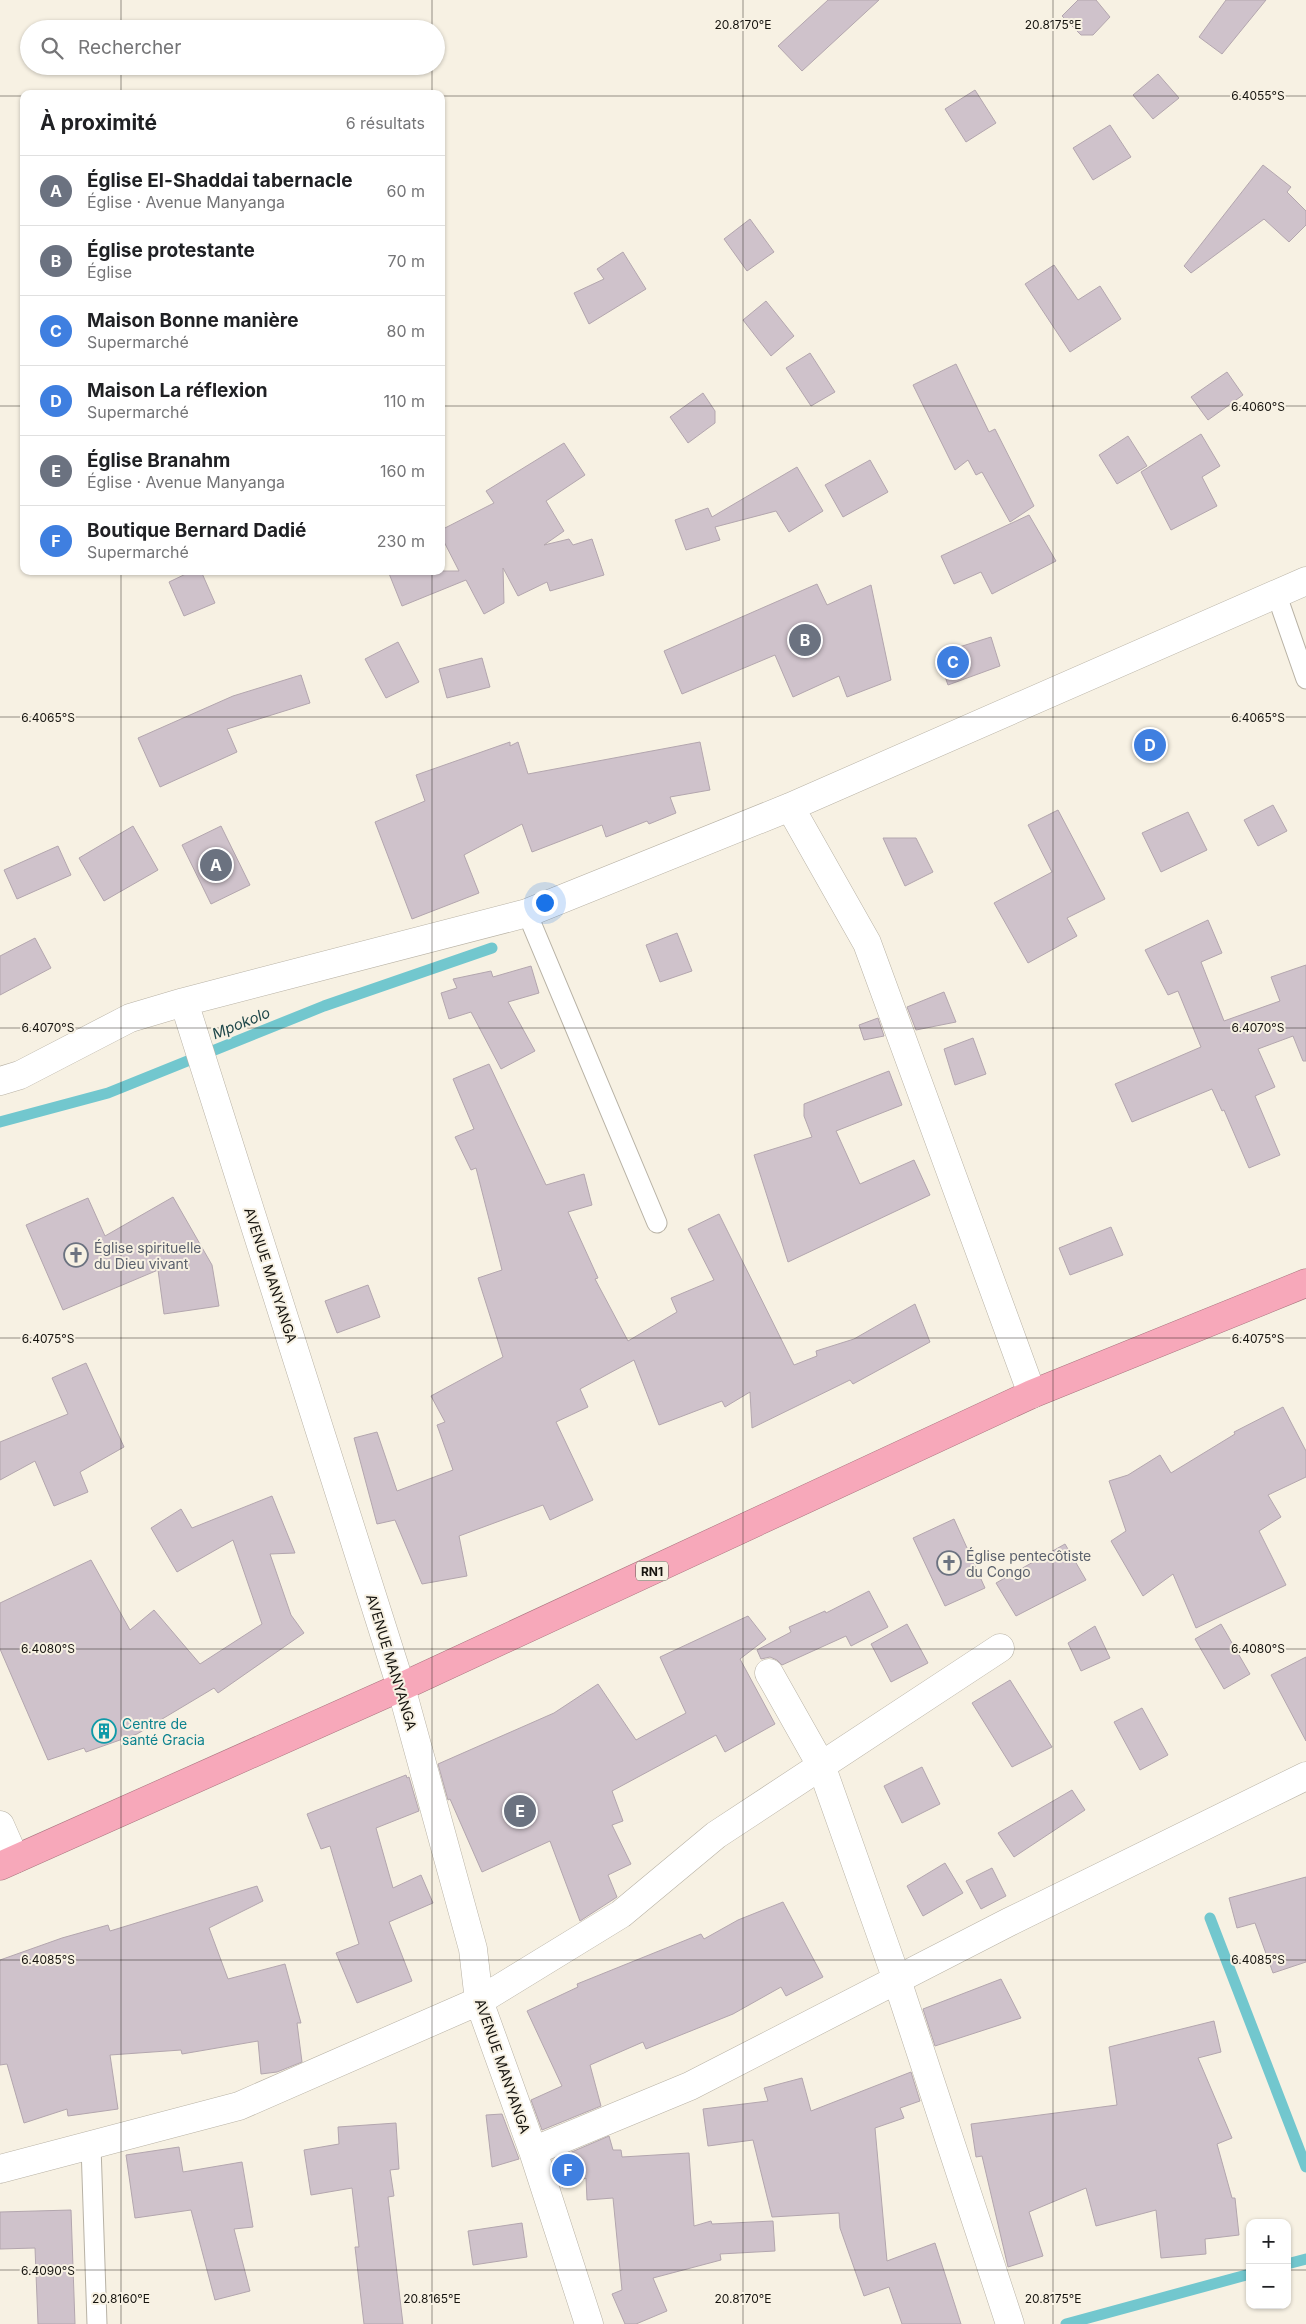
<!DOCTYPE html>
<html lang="fr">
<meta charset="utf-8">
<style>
body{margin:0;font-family:Inter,sans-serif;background:#f2f2f2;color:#202124}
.controls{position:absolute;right:15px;bottom:15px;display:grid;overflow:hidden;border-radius:10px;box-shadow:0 1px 4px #0004}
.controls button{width:45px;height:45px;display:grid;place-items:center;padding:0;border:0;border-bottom:1px solid #e0e0e0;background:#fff;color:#202124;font:25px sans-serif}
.you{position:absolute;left:544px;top:902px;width:18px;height:18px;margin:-12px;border:4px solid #fff;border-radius:50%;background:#1a73e8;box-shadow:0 0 0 8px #1a73e833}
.badge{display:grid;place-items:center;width:32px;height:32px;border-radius:50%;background:#af46a8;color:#fff;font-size:16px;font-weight:700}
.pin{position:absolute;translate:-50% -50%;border:2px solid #fff;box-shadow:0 1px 5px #0006}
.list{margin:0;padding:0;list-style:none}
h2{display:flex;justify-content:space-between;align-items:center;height:65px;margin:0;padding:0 20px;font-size:21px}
h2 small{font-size:16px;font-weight:400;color:#757577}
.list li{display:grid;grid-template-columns:32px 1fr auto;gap:15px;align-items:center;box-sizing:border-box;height:70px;padding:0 20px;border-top:1px solid #e0e0e0}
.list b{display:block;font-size:19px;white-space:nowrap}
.list p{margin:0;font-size:16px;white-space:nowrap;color:#757577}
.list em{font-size:16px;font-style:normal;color:#757577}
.icon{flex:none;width:28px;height:28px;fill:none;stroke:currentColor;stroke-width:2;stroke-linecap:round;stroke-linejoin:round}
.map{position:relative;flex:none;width:1306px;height:2324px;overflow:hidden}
.search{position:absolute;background:#fff;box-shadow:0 1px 4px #0004;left:20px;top:20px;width:425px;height:55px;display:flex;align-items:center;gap:12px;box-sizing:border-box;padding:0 18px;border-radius:28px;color:#757577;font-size:19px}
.panel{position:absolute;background:#fff;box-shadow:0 1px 4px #0004;left:20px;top:90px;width:425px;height:485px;border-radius:10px}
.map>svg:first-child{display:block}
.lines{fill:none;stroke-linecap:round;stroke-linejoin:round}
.stream{stroke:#72c7ce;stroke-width:11}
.building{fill:#cfc2cb;stroke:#b3a6ae}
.lane-casing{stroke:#b8b2a5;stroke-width:21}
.street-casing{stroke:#b8b2a5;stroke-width:29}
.highway-casing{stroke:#a8747e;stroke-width:29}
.lane{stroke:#fff;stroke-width:19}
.street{stroke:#fff;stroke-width:28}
.highway{stroke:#f7a8ba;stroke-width:28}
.ticks{fill:none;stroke:#16140f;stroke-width:1;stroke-opacity:0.45}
.labels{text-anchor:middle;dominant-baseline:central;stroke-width:4;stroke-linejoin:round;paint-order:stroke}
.shield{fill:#f7f1e3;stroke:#5a564f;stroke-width:1}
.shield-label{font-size:12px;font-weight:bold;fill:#16140f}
.worship-label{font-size:14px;fill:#5b616d;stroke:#f7f1e3;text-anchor:start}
.street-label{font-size:14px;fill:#16140f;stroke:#f7f1e3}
.culture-label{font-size:14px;fill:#0d838f;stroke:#f7f1e3;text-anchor:start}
.water-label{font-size:15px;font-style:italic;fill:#1f474a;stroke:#f7f1e3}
.ticks-label{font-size:12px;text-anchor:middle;fill:#16140f;stroke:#f7f1e3;stroke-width:4;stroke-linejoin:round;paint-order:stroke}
</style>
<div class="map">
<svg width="1306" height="2324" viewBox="0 0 1306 2324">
<rect width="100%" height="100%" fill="#f7f1e3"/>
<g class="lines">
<path class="stream" d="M0,1122L108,1093L324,1006L492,948
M1210,1918L1306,2167
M1287,2264L1306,2259
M1066,2324L1250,2274"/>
</g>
<path class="building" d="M828,0H879L802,71L778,46Z
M1078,0H1096L1110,17L1093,35H1081L1062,16Z
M1226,0H1266L1222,54L1199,37Z
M1158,74L1179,98L1153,119L1133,95Z
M975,90L996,123L966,142L945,109Z
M1110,125L1131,157L1093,180L1073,148Z
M1263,165L1291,187L1287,192L1306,211V225L1289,242L1264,219L1191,273L1184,266Z
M750,219L774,252L747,271L724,239Z
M623,252L646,289L589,324L574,293L604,279L597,269Z
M1054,265L1078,300L1100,286L1121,319L1070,352L1025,284Z
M766,301L794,336L771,356L743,320Z
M810,353L835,392L811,406L786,368Z
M956,364L989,432L995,429L1034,506L1010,522L982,472L976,475L968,460L955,470L913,385Z
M1227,372L1243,395L1208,420L1191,397Z
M703,393L715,411V423L688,443L670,417Z
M1201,434L1220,466L1202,477L1217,506L1171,530L1141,472Z
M1128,436L1147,466L1117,484L1099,455Z
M564,443L585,475L546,501L564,531L544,545L569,539L573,545L592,539L604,575L550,591L547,582L518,596L503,568L504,603L484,614L466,580L402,606L388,571H459L441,536V530L494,503L486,491Z
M870,460L888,492L843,517L825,485Z
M797,467L823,511L789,532L776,511L715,527L720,540L686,550L675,520L708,508L712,517Z
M1029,515L1056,561L992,594L981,572L954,584L941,556Z
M192,571H201L215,603L184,616L169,582Z
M817,584L827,605L871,585L891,680L847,697L839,676L793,697L775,655L682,694L664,651Z
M991,637L1000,666L948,685L937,654Z
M398,642L419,682L386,698L365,659Z
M482,658L490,687L447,698L439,669Z
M301,675L310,703L227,729L237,752L160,787L138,738L233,696Z
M510,742V746L518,742L528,774L700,742L710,790L670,797L676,813L649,824L647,821L606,837L602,825L532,852L522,824L464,855L479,893L412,919L375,822L425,801L416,775Z
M1273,805L1287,831L1258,846L1244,820Z
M1058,810L1105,899L1067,918L1077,936L1028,963L994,903L1052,872L1028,825Z
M1188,812L1207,850L1161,872L1142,833Z
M133,826L158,870L104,901L79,858Z
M221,826L250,885L211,904L182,845Z
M883,838H916L933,872L905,886Z
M58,846L71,875L17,899L4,870Z
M1208,920L1222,953L1201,962L1224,1021L1280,1001L1271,977L1306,965V1061H1303L1293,1036L1258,1049L1275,1087L1255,1096L1280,1155L1249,1168L1224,1110L1222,1111L1212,1089L1132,1122L1115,1084L1201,1047L1178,991L1168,995L1145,950Z
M677,933L692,971L660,982L646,945Z
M35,938L51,968L0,995V956Z
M531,966L539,993L508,1002L535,1051L501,1069L471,1012L449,1019L441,993L457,988L453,979L491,971L493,977Z
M944,992L956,1022L916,1030L907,1007Z
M878,1018L884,1036L864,1040L859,1025Z
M973,1038L986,1074L955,1085L944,1049Z
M489,1064L546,1185L584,1174L592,1205L568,1212L598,1278L595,1279L628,1341L677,1312L671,1298L714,1280L688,1229L719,1214L794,1365L817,1356L816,1351L854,1339L915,1304L930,1342L853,1384L850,1380L752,1428L750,1392L725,1407L722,1401L659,1425L634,1360L580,1389L588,1407L556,1422L593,1500L550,1520L543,1505L459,1536L467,1576L422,1584L395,1520L377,1524L354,1438L377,1432L397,1491L453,1470L437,1425L445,1422L431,1396L503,1357L478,1278L502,1270L476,1168L471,1170L455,1137L474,1129L453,1079Z
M889,1071L902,1105L836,1131L860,1184L914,1160L930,1195L788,1262L754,1155L812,1137L804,1116V1104Z
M173,1197L212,1265L219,1306L164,1314L158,1270L63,1310L26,1225L88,1198L105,1236Z
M1111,1227L1123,1255L1070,1275L1059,1248Z
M368,1285L380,1317L337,1333L325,1301Z
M86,1363L124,1447L80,1472L88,1492L54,1506L35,1461L0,1480V1442L68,1414L52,1378Z
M1283,1407L1306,1451V1477L1268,1495L1281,1517L1259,1531L1286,1585L1196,1628L1173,1574L1143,1596L1111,1541L1126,1531L1109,1481L1128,1475L1160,1455L1171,1473L1235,1434L1234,1432Z
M272,1496L295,1553L270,1554L291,1615L304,1633L218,1693L214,1688L137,1734L86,1752L84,1748L48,1760L0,1649V1603L91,1560L130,1630L154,1610L200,1664L262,1624L233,1540L177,1572L151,1528L181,1509L192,1528Z
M954,1519L985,1588L945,1606L913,1538Z
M1065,1544L1086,1580L1016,1616L996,1583Z
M869,1591L888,1627L851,1646L846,1636L782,1665L777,1660L770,1657L761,1659L757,1650L791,1632L789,1627L825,1611L826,1613Z
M748,1616L766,1639L740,1659L775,1724L725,1752L716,1735L612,1791L623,1821L612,1825L631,1864L608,1875L617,1897L580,1921L550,1841L482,1872L450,1799L448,1800L438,1764L554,1713L598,1684L636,1740L686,1713L660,1657Z
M907,1624L928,1663L891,1682L871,1644Z
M1221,1624L1250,1674L1224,1689L1195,1639Z
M1095,1626L1110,1658L1081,1671L1068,1643Z
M1306,1657V1741L1271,1675Z
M1010,1680L1052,1747L1012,1767L972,1703Z
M1142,1708L1168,1755L1140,1770L1114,1722Z
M922,1767L940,1804L902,1823L884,1786Z
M406,1775L407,1778L409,1777L419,1811L376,1828L393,1888L421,1875L433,1903L389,1922L412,1981L357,2003L336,1953L359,1944L330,1846L321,1849L307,1814Z
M1072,1790L1085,1810L1014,1857L998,1833Z
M945,1863L963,1893L923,1916L907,1886Z
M992,1868L1006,1896L981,1909L966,1881Z
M1306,1877V1962L1273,1973L1255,1923L1237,1928L1229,1898Z
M257,1886L263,1901L209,1928L228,1979L285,1964L301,2023H297L302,2062L277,2072L261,2074L258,2041L182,2054L181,2050L110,2055L118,2109L68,2116L67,2109L24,2123L7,2064L0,2065V1960L62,1938L108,1925L110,1931Z
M783,1902L823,1977L786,1996L781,1987L733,2014L646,2049L643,2042L590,2065L601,2106L542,2130L531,2100L562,2086L527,2011L578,1987L577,1984L701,1934L704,1939L738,1920Z
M1001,1979L1021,2018L935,2046L923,2009Z
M1214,2021L1221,2052L1198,2058L1232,2138L1217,2144L1232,2198H1235L1239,2235L1205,2239L1206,2254L1161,2258L1156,2210L1096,2226L1086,2188L1029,2212L1043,2256L1008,2267L982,2156L976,2157L971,2124L1117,2105L1109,2047Z
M911,2072L920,2101L900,2108L904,2118L875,2128L887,2261L935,2243L961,2324H902L889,2287L864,2296L840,2228L839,2213L772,2217L753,2140L708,2146L703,2109L768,2101L764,2088L802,2078L811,2111Z
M502,2114L519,2159L492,2167L486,2115Z
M396,2123L399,2169L390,2170L394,2196L388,2197L403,2324H364L355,2247H359L352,2188L311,2195L304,2150L339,2144L338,2127Z
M609,2136L613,2150H621L622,2157L689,2153L694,2226L711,2221L712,2224L773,2221L775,2251L720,2254L721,2260L653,2278L667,2311L636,2324H625L612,2294L622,2290L613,2198L587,2200L586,2178L562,2187L553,2160Z
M179,2147L183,2172L242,2162L253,2227L234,2229L250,2291L215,2300L191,2210L135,2218L126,2155Z
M71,2210L75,2324H38L35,2248L0,2249V2212Z
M522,2223L527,2257L473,2265L468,2231Z"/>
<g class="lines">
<g class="lane-casing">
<path id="lane" d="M1276,593L1306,679
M527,913L657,1223
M91,2146L97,2324"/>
</g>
<g class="street-casing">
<path id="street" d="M790,807L867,943L1032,1394
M184,1002L401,1687L473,1949L479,2001L533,2151L589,2324
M0,1081L20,1075L130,1018L184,1002L527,913L790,807L1306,581
M769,1673L821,1765L897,1980L1010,2324
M0,1825L15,1859
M533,2151L690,2086L1009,1922L1306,1776
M0,2169L239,2106L479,2001L621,1914L716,1835L1000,1648"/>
</g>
<g class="highway-casing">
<path id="highway" d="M0,1866L401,1687L1032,1394L1306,1283"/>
</g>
<use href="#lane" class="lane"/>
<use href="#street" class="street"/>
<use href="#highway" class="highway"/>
</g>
<path class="ticks" d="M121,0V29M432,0V29M743,0V2324M1053,0V2324M121,66V94M432,66V94M0,96H24M441,96H1306M0,406H24M441,406H1306M121,571V2324M432,571V2324M0,717H1306M0,1028H1306M0,1338H1306M0,1649H1306M0,1960H1306M0,2270H1250M1287,2270H1306"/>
<defs>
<g id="church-ring" transform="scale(1.25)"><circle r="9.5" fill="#f7f1e3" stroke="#6b7280" stroke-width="1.5"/><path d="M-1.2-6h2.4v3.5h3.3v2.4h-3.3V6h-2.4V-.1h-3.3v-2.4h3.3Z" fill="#6b7280"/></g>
<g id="building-ring" transform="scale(1.25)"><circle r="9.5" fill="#f7f1e3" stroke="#0f9aa8" stroke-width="1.5"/><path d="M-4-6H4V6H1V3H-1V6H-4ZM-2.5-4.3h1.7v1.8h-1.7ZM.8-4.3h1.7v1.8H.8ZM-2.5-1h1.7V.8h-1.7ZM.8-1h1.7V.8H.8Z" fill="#0f9aa8"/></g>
</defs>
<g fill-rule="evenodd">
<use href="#church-ring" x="76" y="1255"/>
<use href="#church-ring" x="949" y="1563"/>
<use href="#building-ring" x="104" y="1731"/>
</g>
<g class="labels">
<rect class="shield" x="636" y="1561.5" width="32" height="19" rx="4"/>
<g class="shield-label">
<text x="652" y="1571">RN1</text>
</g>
<g class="worship-label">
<text x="94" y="1247">Église spirituelle<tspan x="94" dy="16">du Dieu vivant</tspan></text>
<text x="966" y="1555">Église pentecôtiste<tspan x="966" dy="16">du Congo</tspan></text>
</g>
<g class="street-label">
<text transform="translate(271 1275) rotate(72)">AVENUE MANYANGA</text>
<text transform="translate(392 1662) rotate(73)">AVENUE MANYANGA</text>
<text transform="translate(503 2066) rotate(71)">AVENUE MANYANGA</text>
</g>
<g class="culture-label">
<text x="122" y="1723">Centre de<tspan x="122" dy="16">santé Gracia</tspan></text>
</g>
<g class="water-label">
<text transform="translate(241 1023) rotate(-22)">Mpokolo</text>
</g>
</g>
<g class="ticks-label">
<text x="743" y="29">20.8170°E</text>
<text x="1053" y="29">20.8175°E</text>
<text x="1258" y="100">6.4055°S</text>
<text x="1258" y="411">6.4060°S</text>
<text x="48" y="722">6.4065°S</text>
<text x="1258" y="722">6.4065°S</text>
<text x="48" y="1032">6.4070°S</text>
<text x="1258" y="1032">6.4070°S</text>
<text x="48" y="1343">6.4075°S</text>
<text x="1258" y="1343">6.4075°S</text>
<text x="48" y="1653">6.4080°S</text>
<text x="1258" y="1653">6.4080°S</text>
<text x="48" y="1964">6.4085°S</text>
<text x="1258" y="1964">6.4085°S</text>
<text x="48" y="2275">6.4090°S</text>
<text x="121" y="2303">20.8160°E</text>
<text x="432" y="2303">20.8165°E</text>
<text x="743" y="2303">20.8170°E</text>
<text x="1053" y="2303">20.8175°E</text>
</g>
</svg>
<div class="controls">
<button>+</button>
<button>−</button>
</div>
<div class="you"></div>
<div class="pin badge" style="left:216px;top:865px;background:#6b7280">A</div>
<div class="pin badge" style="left:805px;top:640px;background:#6b7280">B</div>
<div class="pin badge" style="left:953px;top:662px;background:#3f7fe0">C</div>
<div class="pin badge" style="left:1150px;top:745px;background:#3f7fe0">D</div>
<div class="pin badge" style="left:520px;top:1811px;background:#6b7280">E</div>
<div class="pin badge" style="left:568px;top:2170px;background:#3f7fe0">F</div>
<div class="search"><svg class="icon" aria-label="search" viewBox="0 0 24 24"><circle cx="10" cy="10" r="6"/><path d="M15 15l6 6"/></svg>Rechercher</div>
<section class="panel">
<h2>À proximité<small>6 résultats</small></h2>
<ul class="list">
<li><span class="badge" style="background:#6b7280">A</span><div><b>Église El-Shaddai tabernacle</b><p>Église · Avenue Manyanga</p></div><em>60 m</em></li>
<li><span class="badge" style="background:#6b7280">B</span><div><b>Église protestante</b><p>Église</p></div><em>70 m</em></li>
<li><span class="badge" style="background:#3f7fe0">C</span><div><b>Maison Bonne manière</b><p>Supermarché</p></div><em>80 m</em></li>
<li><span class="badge" style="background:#3f7fe0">D</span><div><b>Maison La réflexion</b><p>Supermarché</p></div><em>110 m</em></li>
<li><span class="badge" style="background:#6b7280">E</span><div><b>Église Branahm</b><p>Église · Avenue Manyanga</p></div><em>160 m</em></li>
<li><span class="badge" style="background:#3f7fe0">F</span><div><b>Boutique Bernard Dadié</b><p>Supermarché</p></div><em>230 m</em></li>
</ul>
</section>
</div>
